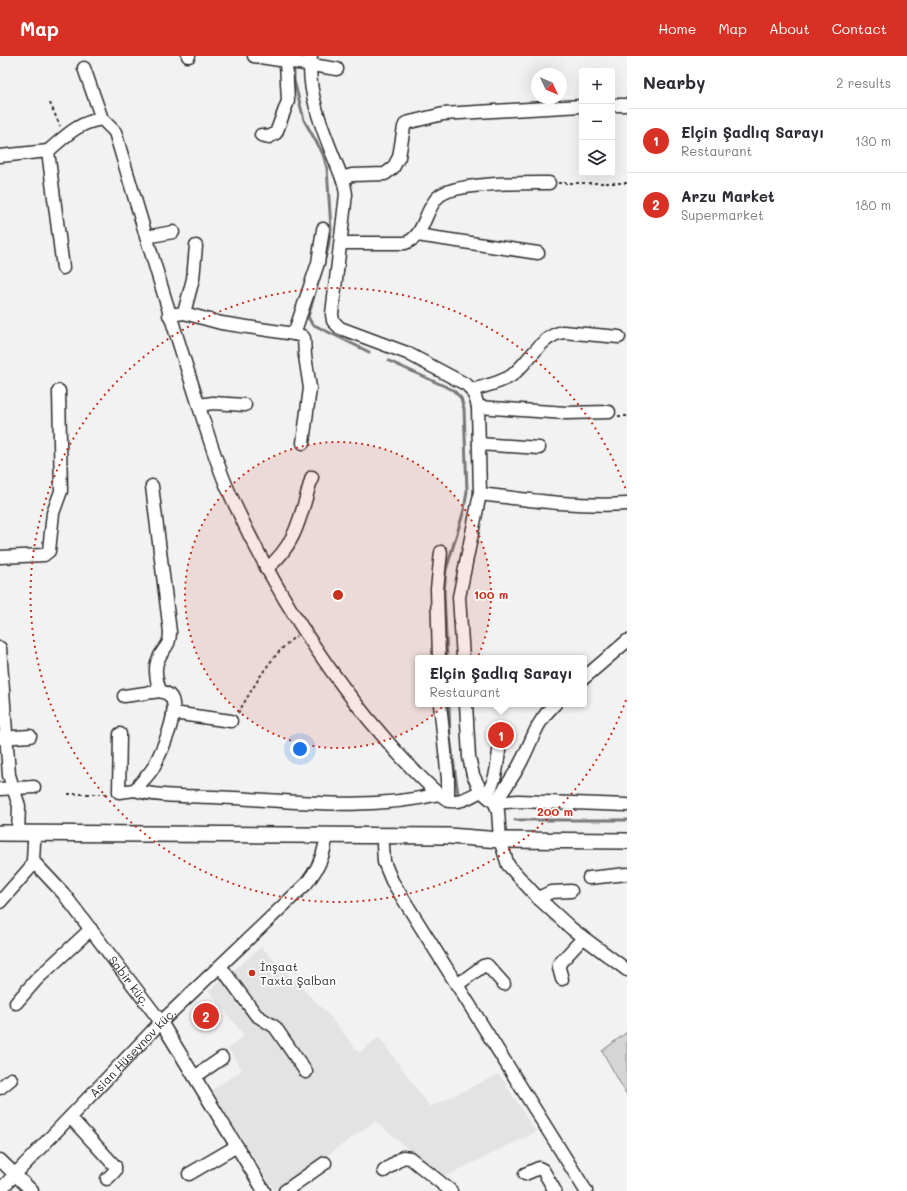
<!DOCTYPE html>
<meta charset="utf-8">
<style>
body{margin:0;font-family:Mali,sans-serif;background:#f7f7f7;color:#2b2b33}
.controls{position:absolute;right:12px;top:12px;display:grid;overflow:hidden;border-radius:4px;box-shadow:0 4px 16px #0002}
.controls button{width:36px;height:36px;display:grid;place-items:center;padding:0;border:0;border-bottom:1px solid #e1e1e2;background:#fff;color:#2b2b33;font:20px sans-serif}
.compass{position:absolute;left:531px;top:12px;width:36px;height:36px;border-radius:50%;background:#fff;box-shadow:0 4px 16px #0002;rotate:134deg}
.you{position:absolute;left:300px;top:693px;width:14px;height:14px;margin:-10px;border:3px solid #fff;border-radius:50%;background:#1a73e8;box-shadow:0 0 0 6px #1a73e833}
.badge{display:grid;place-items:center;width:26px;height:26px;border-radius:50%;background:#d93025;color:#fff;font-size:13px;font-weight:700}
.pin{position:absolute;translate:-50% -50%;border:2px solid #fff;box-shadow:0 1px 4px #0006}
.popup{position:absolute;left:415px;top:599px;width:172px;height:52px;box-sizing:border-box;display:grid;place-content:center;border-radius:4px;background:#fff;filter:drop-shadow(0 1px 3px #0005);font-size:13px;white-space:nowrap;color:#7c7c81}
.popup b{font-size:15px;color:#2b2b33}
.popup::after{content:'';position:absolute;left:50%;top:100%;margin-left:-8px;border:8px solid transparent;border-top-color:#fff}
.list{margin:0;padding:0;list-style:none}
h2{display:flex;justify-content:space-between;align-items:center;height:52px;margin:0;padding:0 16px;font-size:17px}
h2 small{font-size:13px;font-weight:400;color:#7c7c81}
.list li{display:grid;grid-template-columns:26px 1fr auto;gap:12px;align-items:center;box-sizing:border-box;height:64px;padding:0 16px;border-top:1px solid #e1e1e2}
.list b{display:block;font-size:15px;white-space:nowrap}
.list p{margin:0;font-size:13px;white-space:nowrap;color:#7c7c81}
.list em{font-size:13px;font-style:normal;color:#7c7c81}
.icon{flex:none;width:22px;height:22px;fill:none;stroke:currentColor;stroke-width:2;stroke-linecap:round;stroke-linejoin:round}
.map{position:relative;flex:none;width:627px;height:1135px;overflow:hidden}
header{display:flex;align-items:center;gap:24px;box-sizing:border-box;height:56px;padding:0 20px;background:#d93025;color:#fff}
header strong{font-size:19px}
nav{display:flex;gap:22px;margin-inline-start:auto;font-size:14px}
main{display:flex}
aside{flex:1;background:#fff}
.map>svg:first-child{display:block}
.built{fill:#e3e3e3}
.green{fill:#d5d5d5;stroke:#808080}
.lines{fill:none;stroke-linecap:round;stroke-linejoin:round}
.stream{stroke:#787878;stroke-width:3}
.minor-casing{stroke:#2b2b2b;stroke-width:15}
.major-casing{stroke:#2b2b2b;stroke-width:18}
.path{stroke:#2b2b2b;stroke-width:2;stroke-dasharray:3 3;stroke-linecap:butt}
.minor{stroke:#fff;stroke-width:12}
.major{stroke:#fff;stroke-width:15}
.ring{fill:none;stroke:#c8321e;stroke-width:2;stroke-dasharray:2 4}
.poi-dot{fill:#c8321e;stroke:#fff;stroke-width:1.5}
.labels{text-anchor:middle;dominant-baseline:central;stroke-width:3.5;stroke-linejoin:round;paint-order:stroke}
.poi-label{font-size:12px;fill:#2b2b2b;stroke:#fff;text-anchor:start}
.street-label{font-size:12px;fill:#2b2b2b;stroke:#fff}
.centre{fill:#c8321e;stroke:#fff;stroke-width:2}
.ring-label{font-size:12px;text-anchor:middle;font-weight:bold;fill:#c8321e;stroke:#fff;stroke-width:3.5;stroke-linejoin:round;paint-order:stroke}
</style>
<header>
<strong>Map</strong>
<nav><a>Home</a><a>Map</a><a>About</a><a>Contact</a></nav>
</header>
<main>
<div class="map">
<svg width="627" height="1135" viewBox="0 0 627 1135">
<rect width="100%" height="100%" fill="#f2f2f2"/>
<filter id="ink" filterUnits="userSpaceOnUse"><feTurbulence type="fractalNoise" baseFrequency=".025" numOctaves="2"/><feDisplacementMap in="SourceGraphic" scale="8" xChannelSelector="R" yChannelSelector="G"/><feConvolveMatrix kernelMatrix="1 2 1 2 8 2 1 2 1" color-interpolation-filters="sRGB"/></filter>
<g filter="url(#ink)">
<path class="built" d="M261,891L330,960L359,997L379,981L430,1051L499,1018L536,1076L442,1122L375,1065L278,1135H275L211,1035L242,1014L228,993L244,979L209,935Z"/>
<path class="green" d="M627,976V1039L602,995Z"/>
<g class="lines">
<path class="stream" d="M294,13V24L304,64L323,98L327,112L331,173L328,192L308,261L312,268L369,296
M389,305L453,334L461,342L464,353L467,435L464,454L446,514L444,535L447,602
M449,648L450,681L458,738
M515,764H627"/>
<g class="minor-casing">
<g id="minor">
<path d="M188,0H189"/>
<path d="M254,0L337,13"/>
<path d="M311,0C305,41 330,90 344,127L346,138L332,258L333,265L340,272L407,297L467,329C474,336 476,342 478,351L480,438L459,541L463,602"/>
<path d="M84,12L102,63L115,76C140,160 165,245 192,328C204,365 214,403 230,438C271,529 321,610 388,686C397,697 440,744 451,745C461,747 473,739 481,735"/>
<path d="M612,49H627"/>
<path d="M261,79L269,81L276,77L288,45L286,6"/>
<path d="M48,95C67,79 77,67 102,63"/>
<path d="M0,100L48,95L63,212"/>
<path d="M342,122L352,119L385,118L393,112L399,101L404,71L406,67L443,58L582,50"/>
<path d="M417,179L538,197"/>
<path d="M146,181L173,176"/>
<path d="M341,187H405C425,181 424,154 438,141C453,126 526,127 549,127"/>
<path d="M184,257L193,223L196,190"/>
<path d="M169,259L184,257L221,267L294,278L318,207L323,173"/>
<path d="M294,278L302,280L304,282L305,300L310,332L303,387"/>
<path d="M472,334C485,330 500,327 511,320C529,307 540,280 563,276L619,281"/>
<path d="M199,349L213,347L245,349"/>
<path d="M478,351L566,357L609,356"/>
<path d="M479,388L539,392"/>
<path d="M152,430L170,576C170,592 163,591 158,604C154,612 157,626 160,635C163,636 167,637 169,639C183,651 160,699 153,712C148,720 141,726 135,734C153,741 193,740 214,741C288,744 366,756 439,738"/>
<path d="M480,438C529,444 577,451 627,448"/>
<path d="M0,501L44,499L49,495L53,457L61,435L59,335"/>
<path d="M266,513C297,489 301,457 312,421"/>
<path d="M0,592L9,719L19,750L18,777"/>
<path d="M439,602L437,533L441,496"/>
<path d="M584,622L627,585"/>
<path d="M124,640L160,635"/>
<path d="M440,648L448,723V745"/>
<path d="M466,648L469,701L473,719L481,735L495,747L498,755L500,784L508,809L538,842L572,873L627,914"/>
<path d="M173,657L231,665"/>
<path d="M120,678L119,736L135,734"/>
<path d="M0,682L30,680"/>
<path d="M0,733L34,731"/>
<path d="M486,739C496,726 497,711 499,695"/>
<path d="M495,747L518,745L627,749"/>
<path d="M495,747C504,733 515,719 522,704C533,683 536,666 555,648"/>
<path d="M383,789L384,806L392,825L586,1135"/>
<path id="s1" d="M33,805L63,837L161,966L264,1135"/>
<path d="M589,822L627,818"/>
<path d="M538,842L551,836L571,835"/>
<path d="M0,846L30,812L33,805L34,786"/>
<path d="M221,911L256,959L275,971L306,1016"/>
<path d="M562,923L559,912V908L583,882"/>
<path d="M457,929L483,910L487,909L504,928"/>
<path d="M16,947L37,923L91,873"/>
<path d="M196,1020L222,1002"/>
<path d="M0,1032L11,1023"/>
<path d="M70,1061L115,1110V1115L107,1123"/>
<path d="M0,1104L32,1135"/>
<path d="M384,1115L403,1101L410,1102L451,1135"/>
<path d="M189,1118L237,1090"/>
<path d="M525,1118L539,1112L543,1114L555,1135"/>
<path id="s2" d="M0,1134L161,966L306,828C316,815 322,805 325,789"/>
<path d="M285,1135L325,1107"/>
</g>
</g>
<g class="major-casing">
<path id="major" d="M0,777L449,780L500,784L627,785"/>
</g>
<path class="path" d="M50,47L60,70
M558,127H627
M618,360H627
M238,657C255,629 269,601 296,580
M68,738H108"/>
<use href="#minor" class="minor"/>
<use href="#major" class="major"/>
</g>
</g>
<circle cx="338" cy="539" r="153" fill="#c8321e" fill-opacity=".12"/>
<g class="ring">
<circle cx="338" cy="539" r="153"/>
<path d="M626 644A307 307 0 1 1 626 434"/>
</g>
<circle class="poi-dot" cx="252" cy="917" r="4"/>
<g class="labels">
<g class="poi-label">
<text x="260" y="910">İnşaat<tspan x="260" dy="14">Taxta Şalban</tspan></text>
</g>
<g class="street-label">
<text stroke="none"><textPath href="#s1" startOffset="154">Sabir küç.</textPath></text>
<text stroke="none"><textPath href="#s2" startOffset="191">Asian Hüseynov küç.</textPath></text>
</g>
</g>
<circle cx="338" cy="539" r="6" class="centre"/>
<g class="ring-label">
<text x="491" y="543">100 m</text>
<text x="555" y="760">200 m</text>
</g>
</svg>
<div class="controls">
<button>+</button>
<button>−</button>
<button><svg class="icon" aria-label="layers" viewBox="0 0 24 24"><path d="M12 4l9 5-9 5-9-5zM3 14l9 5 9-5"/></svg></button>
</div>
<svg class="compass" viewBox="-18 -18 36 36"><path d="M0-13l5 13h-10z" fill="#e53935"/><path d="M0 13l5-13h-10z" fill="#7c7c81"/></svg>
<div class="you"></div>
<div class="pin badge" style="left:501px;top:679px">1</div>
<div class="popup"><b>Elçin Şadlıq Sarayı</b>Restaurant</div>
<div class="pin badge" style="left:206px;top:960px">2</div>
</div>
<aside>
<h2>Nearby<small>2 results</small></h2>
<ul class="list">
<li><span class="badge">1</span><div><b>Elçin Şadlıq Sarayı</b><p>Restaurant</p></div><em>130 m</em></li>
<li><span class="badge">2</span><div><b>Arzu Market</b><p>Supermarket</p></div><em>180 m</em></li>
</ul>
</aside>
</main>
